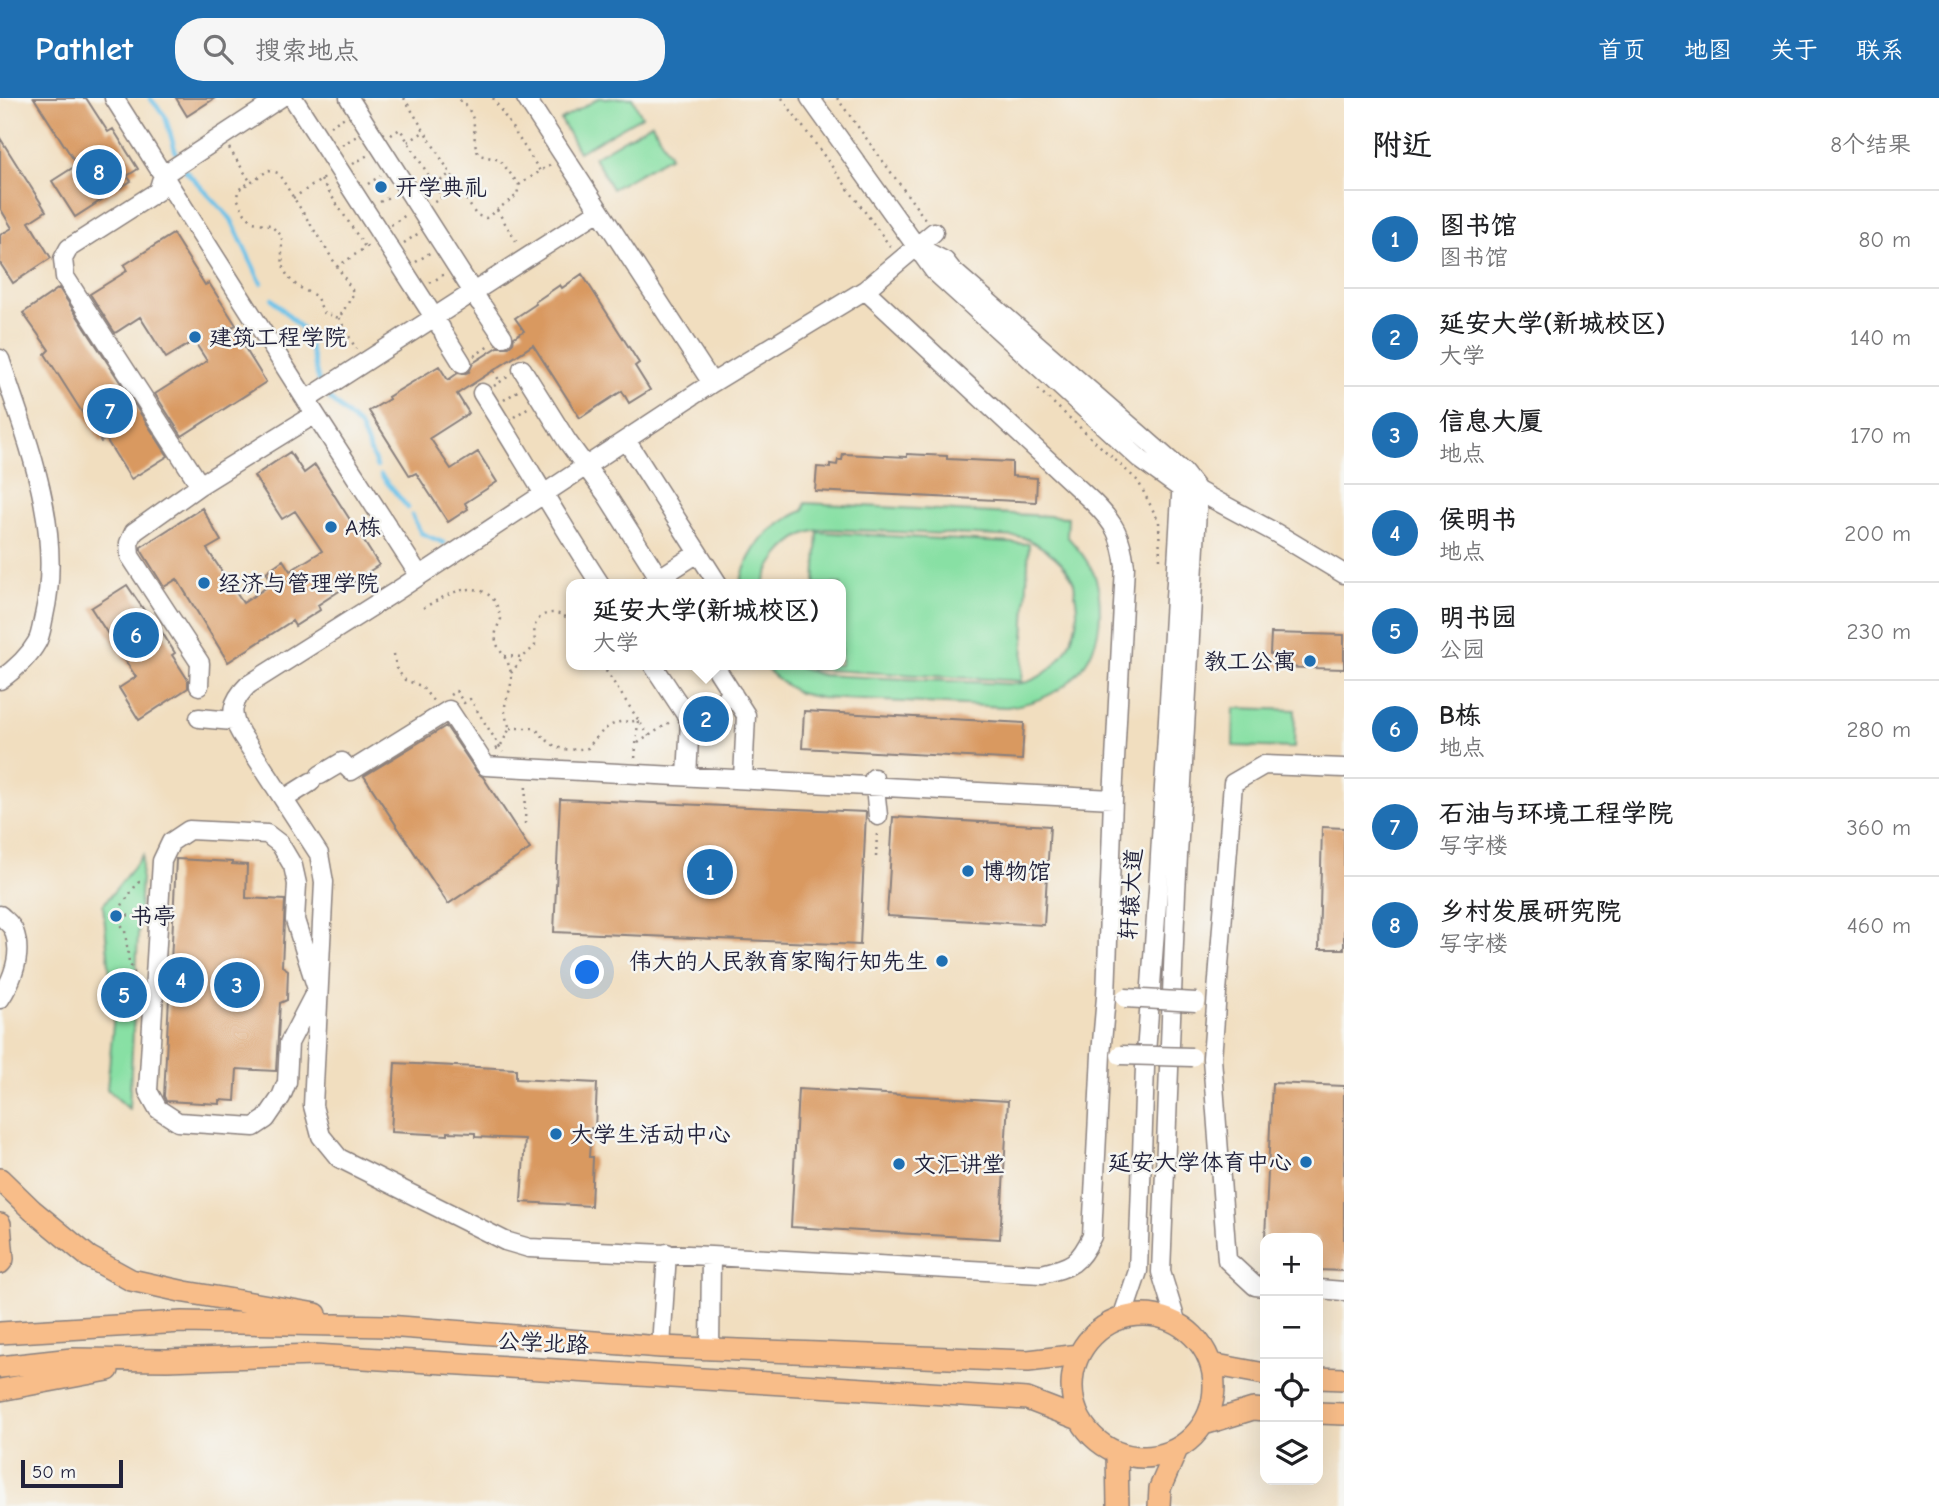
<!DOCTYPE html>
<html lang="zh">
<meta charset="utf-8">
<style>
body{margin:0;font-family:"Comic Neue","LXGW WenKai TC",sans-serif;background:#f6f6f6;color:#202124}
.controls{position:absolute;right:21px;bottom:21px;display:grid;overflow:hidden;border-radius:14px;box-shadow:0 7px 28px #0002}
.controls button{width:63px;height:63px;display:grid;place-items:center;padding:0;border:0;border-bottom:2px solid #e0e0e0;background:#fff;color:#202124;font:35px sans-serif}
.scale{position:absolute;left:21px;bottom:18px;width:102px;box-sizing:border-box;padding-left:7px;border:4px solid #22223b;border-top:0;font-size:19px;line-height:24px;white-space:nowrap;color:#22223b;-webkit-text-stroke:5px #f6f6f2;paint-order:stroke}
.you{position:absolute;left:588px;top:875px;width:24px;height:24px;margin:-18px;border:5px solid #fff;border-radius:50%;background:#1a73e8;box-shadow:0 0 0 10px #1a73e833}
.badge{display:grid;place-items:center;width:46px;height:46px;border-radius:50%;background:#1f6fb2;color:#fff;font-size:23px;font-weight:700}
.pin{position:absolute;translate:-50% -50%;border:4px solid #fff;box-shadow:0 2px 7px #0006}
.popup{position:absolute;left:566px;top:481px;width:280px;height:91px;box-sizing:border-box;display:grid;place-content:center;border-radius:14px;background:#fff;filter:drop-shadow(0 2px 5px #0005);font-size:23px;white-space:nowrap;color:#757577}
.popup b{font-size:26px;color:#202124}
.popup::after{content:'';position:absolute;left:50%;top:100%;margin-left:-14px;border:14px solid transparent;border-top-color:#fff}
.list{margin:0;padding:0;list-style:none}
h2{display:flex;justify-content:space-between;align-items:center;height:91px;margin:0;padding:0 28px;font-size:30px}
h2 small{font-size:23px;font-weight:400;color:#757577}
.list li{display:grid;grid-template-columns:46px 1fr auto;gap:21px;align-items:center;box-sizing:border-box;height:98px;padding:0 28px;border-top:2px solid #e0e0e0}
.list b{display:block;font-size:26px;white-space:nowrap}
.list p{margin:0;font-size:23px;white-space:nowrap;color:#757577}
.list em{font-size:23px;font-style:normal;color:#757577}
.icon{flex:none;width:38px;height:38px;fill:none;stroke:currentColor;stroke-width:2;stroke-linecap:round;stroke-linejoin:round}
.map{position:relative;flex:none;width:1344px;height:1408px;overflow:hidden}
header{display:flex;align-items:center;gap:42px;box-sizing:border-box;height:98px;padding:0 35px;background:#1f6fb2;color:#fff}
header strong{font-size:33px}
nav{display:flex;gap:38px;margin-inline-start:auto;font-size:24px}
.search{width:490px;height:63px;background:#f6f6f6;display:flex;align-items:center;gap:18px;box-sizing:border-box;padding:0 24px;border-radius:28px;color:#757577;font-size:26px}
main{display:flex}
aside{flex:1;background:#fff}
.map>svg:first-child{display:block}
.green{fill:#88e0a4;stroke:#558170;stroke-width:2}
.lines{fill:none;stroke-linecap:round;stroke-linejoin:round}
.stream{stroke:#6dc2e9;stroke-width:4.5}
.building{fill:#d99960}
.minor-casing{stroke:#8a807d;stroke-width:21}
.major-casing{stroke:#8a807d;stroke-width:24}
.path{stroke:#8a807d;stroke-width:2.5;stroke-dasharray:2 5;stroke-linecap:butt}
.minor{stroke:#fff;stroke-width:18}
.major{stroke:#f8bd89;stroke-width:21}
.minor-bridge-casing{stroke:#8a807d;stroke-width:21;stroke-linecap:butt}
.minor-bridge{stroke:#fff;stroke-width:18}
.poi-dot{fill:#1f6fb2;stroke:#f6f6f2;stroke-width:2.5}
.labels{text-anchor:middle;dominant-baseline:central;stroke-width:5;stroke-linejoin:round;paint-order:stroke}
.poi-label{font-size:23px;fill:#22223b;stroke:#f6f6f2;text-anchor:start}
.street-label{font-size:23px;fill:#22223b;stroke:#f6f6f2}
</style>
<header>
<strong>Pathlet</strong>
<div class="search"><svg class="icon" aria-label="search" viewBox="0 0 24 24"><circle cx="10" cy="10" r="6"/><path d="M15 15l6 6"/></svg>搜索地点</div>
<nav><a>首页</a><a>地图</a><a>关于</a><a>联系</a></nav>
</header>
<main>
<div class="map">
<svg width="1344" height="1408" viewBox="0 0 1344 1408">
<rect width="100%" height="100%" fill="#f6f6f2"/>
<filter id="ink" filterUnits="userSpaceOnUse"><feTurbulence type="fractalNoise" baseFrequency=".0143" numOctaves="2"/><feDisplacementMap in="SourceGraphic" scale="14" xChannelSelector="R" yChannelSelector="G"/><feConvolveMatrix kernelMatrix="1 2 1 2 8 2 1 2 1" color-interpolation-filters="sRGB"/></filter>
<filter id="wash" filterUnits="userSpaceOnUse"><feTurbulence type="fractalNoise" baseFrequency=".00686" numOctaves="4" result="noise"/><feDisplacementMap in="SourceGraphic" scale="28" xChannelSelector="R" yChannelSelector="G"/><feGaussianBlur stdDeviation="1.57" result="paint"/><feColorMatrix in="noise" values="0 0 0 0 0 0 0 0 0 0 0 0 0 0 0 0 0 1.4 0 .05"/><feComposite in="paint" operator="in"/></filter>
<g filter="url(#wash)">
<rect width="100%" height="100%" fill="#f1debf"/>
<path class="green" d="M599,0H632L642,18L579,54L561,22Z
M652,25L670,58L612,91L594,59Z
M805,405L1068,419L1067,438C1078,451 1088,462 1095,478C1099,490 1100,503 1100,516C1098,571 1059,603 1006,609L821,600L798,595L780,583L762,567H796L800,570L822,577L1011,586C1016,586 1022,585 1027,584C1060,573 1082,535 1076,502C1075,497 1075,490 1074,485C1065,463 1043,448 1022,439L825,431C818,432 809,434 803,437C785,446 768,467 764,486H740C749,447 769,429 804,412Z
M818,434L1029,446L1022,583L810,571V567H841V486H815Z
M1234,610L1295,612L1294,650L1233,648Z
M143,757L141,780L129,1011L107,991L114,916L103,807Z"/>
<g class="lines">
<path class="stream" d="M150,0L165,18L176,55
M185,72L231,121L261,185
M272,201L307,236L319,284
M330,301L360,329L377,369
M381,377L408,410
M412,417L421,435L444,445"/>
</g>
<g id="blocks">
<path class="building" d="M34,0H86L108,34L113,31L138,71L127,78L131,83L75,119L52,83L77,67Z
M176,0H215L187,18Z
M0,40L46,113L29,124L51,160L13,185L0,165V137L12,130L0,110Z
M173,136L205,187L209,185L236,227L232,229L266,284L182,338L155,296L207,263L194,243L166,260L140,219L115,235L90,196L127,173L124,167Z
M582,176L639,265L635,268L650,292L629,305L622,293L580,320L533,247L457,296L469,315L430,340L451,371L478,354L497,384L465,405L468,411L448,424L416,375L410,378L369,313L389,301L388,299L439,268L448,282L458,275L463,276L469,274L473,265L498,249H509L513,245L514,239L524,233L515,220L536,206L535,204L560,187L562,190Z
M59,190L168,358L131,381L106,341L101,344L45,256L49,252L23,215Z
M290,354L304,375L315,367L379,467L318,507L320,512L295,528L292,523L228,564L177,481L164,489L141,452V449L202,410L221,443L207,451L243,505L273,485L266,474L283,462L290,473L322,453L295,413L282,421L254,378Z
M843,356L907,359V356L947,358V361L1012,364V378L1037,380L1036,404L815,393L817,369L830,370V366L837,367L838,362H842Z
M127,487L148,518L151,517L175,555L172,557L188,582V590L139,622L119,590L136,579L91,510Z
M1271,535L1344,537V571L1275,569L1276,557L1270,556Z
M804,613L1024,625L1022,662L802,650Z
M446,628L477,674L483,679L530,751L448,806L364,678Z
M560,701L866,714L860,847L554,834Z
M893,719L1050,728L1044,827L887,818Z
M1322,729L1344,730V851H1319Z
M176,761L232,764V766L247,767L246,800L285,802L282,868L288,872L287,902L280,905L276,973L237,971L235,1003L220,1002V1006L166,1003L164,998L169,899H185L187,865L171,864Z
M395,965L516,971V981L597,985L595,1031L591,1030L589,1059H593L591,1108L521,1104L525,1041L475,1039V1035L448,1034V1037L391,1034Z
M1272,985L1344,988V1173L1318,1172V1140H1265Z
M798,991L1008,1003L1000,1141L791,1129Z"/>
</g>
</g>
<g filter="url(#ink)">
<use href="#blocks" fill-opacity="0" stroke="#8a807d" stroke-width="2"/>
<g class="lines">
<g class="minor-casing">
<path id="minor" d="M114,0L306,302L419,477
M293,0L441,230
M349,0L480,205
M526,0L712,285
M810,0L934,173L1140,361L1180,390L1198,393L1183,374L952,172L945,163L918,149
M865,192L1093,404C1115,426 1121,437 1125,468L1113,701L1106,899L1101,956L1092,1138C1079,1166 1071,1169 1042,1176L711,1158L529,1150L505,1143L339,1060L321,1038L313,1008L324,784L319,756L241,636C229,616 231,604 248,587L395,494L712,285L865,192L934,134
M483,209L503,239
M444,236L462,265
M0,261C27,343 64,430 44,518C42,526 41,537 37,544C28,560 14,572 0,582
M522,271L567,343L606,396L663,486
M482,295C522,358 559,423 600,486
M306,302L599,113
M626,342L718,486
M200,387L65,179L63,161L69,150L158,93L163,77L280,0
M650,486L698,455
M653,567L690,623L687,678
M714,567L746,617L743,681
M199,588L200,565L130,458L129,445L134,434L200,387L315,316
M199,620L233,623
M690,623L733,596
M320,677L342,664L351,673L449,612L486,668L1113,701
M874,680L878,718
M292,696L311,684
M189,732L267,736L280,746L293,768L297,786L295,822L317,891L289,945L287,984L281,999L266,1021L254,1029L178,1024L158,1011L148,993L162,763L171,744Z
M0,817C5,822 12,827 14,833C23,857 13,881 0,901
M1265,1189L1255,1188L1227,1162L1212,960L1233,685L1264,667L1344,670
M1318,1191L1344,1193
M1122,1220L1138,1173L1145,969L1158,792L1182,381
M1177,1226L1161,1174L1176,794L1198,393L1276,435L1344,476
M661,1249L667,1155
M710,1252L711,1158"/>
</g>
<g class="major-casing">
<path id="major" d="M0,1081L32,1112L89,1159L131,1182L185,1194L316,1216
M0,1126L3,1161L0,1165
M1072 1288a71 71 0 1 1 142 0a71 71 0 1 1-142 0Z
M0,1235L182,1224L387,1228L661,1249L1028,1263L1079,1257
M1211,1266L1265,1276
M0,1269L72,1261L167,1262L315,1257L1027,1301L1079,1321
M1318,1280L1344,1281
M0,1292L108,1272
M1318,1315L1344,1316
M1204,1326L1253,1311L1265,1312
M1117,1355L1118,1408
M1159,1408L1160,1390L1177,1351"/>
</g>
<path class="path" d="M404,0L476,117L486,120L517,97L519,87L500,62L479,57C468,35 484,20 457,0
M493,0L540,73
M782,0L892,151
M837,0L925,121
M330,28L345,19
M391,37L400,31L442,99L433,105
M408,44L425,33
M342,47L357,38
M229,50L250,83
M353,66L368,57
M269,72L278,75L354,195L339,220L324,215L316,198C283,183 281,173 282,138L270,127L253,124L245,116L237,100L238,92Z
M321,82L365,149
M368,86L380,78
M435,87L451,75
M519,87L551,66
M293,100L326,79
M380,104L392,97
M497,112L519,148
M391,127L406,117
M404,145L419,135
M416,164L431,154
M337,169L369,147
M430,185L445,176
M339,220L356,251
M474,258L489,248
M494,273L500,284
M494,288L509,278
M1038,291L1138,383L1159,424L1160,463
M504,302L519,292
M514,319L529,309
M423,510C442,500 472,479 492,500C497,504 499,515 501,521C485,551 509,552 511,577C513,601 497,602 510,630L500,649L494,652
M394,556L396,570L405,582L421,588L434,604
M504,558L523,559L535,548C535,541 533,531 536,525C542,513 556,513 566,519
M602,567L649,638
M511,575L522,561
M450,597L456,593L464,605L470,601L503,654
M510,630H535C554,651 560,654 588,650C596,639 606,627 620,624C626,623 632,624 638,622L635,661
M638,645L673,622
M525,726L526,684
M876,759L877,734
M118,813L141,780
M120,817L139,818
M118,821L125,833L129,864L136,879"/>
<use href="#minor" class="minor"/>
<use href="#major" class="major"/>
<g class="minor-bridge-casing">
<path id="minor-bridge" d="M1125,900L1196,904
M1120,957L1192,959"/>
</g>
<use href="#minor-bridge" class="minor-bridge"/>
</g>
</g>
<g class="poi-dot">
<circle cx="381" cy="89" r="7"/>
<circle cx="195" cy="239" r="7"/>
<circle cx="331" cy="429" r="7"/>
<circle cx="204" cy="485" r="7"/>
<circle cx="1310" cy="563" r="7"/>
<circle cx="968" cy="773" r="7"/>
<circle cx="116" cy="818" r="7"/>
<circle cx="942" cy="863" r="7"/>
<circle cx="556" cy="1036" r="7"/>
<circle cx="1306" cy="1064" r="7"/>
<circle cx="899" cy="1066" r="7"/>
</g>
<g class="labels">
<g class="poi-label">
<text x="395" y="89">开学典礼</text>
<text x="209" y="239">建筑工程学院</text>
<text x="345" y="429">A栋</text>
<text x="218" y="485">经济与管理学院</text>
<text x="1296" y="563" text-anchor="end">教工公寓</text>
<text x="982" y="773">博物馆</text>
<text x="130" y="818">书亭</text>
<text x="928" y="863" text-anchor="end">伟大的人民教育家陶行知先生</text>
<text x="570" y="1036">大学生活动中心</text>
<text x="1292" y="1064" text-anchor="end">延安大学体育中心</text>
<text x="913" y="1066">文汇讲堂</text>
</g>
<g class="street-label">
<text transform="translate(1131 796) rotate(-86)">轩辕大道</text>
<text transform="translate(543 1245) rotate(3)">公学北路</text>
</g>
</g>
</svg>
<div class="controls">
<button>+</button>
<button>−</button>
<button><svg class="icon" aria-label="locate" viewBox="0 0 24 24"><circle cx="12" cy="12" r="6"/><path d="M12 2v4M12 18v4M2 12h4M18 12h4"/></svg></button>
<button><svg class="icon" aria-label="layers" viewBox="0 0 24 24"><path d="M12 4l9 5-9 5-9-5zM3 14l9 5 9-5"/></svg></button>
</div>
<div class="scale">50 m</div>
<div class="you"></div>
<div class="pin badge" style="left:710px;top:774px">1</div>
<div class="pin badge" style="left:706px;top:621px">2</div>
<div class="popup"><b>延安大学(新城校区)</b>大学</div>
<div class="pin badge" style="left:237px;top:887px">3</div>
<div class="pin badge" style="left:181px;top:882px">4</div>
<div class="pin badge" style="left:124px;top:897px">5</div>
<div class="pin badge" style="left:136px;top:537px">6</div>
<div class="pin badge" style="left:110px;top:313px">7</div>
<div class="pin badge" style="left:99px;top:74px">8</div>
</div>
<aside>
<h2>附近<small>8个结果</small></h2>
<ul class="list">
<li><span class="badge">1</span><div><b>图书馆</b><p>图书馆</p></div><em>80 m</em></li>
<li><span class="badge">2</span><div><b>延安大学(新城校区)</b><p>大学</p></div><em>140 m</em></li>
<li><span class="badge">3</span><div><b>信息大厦</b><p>地点</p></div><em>170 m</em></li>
<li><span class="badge">4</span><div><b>侯明书</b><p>地点</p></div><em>200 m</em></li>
<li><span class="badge">5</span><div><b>明书园</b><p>公园</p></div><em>230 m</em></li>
<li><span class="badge">6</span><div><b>B栋</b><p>地点</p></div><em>280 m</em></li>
<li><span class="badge">7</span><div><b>石油与环境工程学院</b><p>写字楼</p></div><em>360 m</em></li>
<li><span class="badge">8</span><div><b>乡村发展研究院</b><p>写字楼</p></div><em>460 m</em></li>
</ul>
</aside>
</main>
